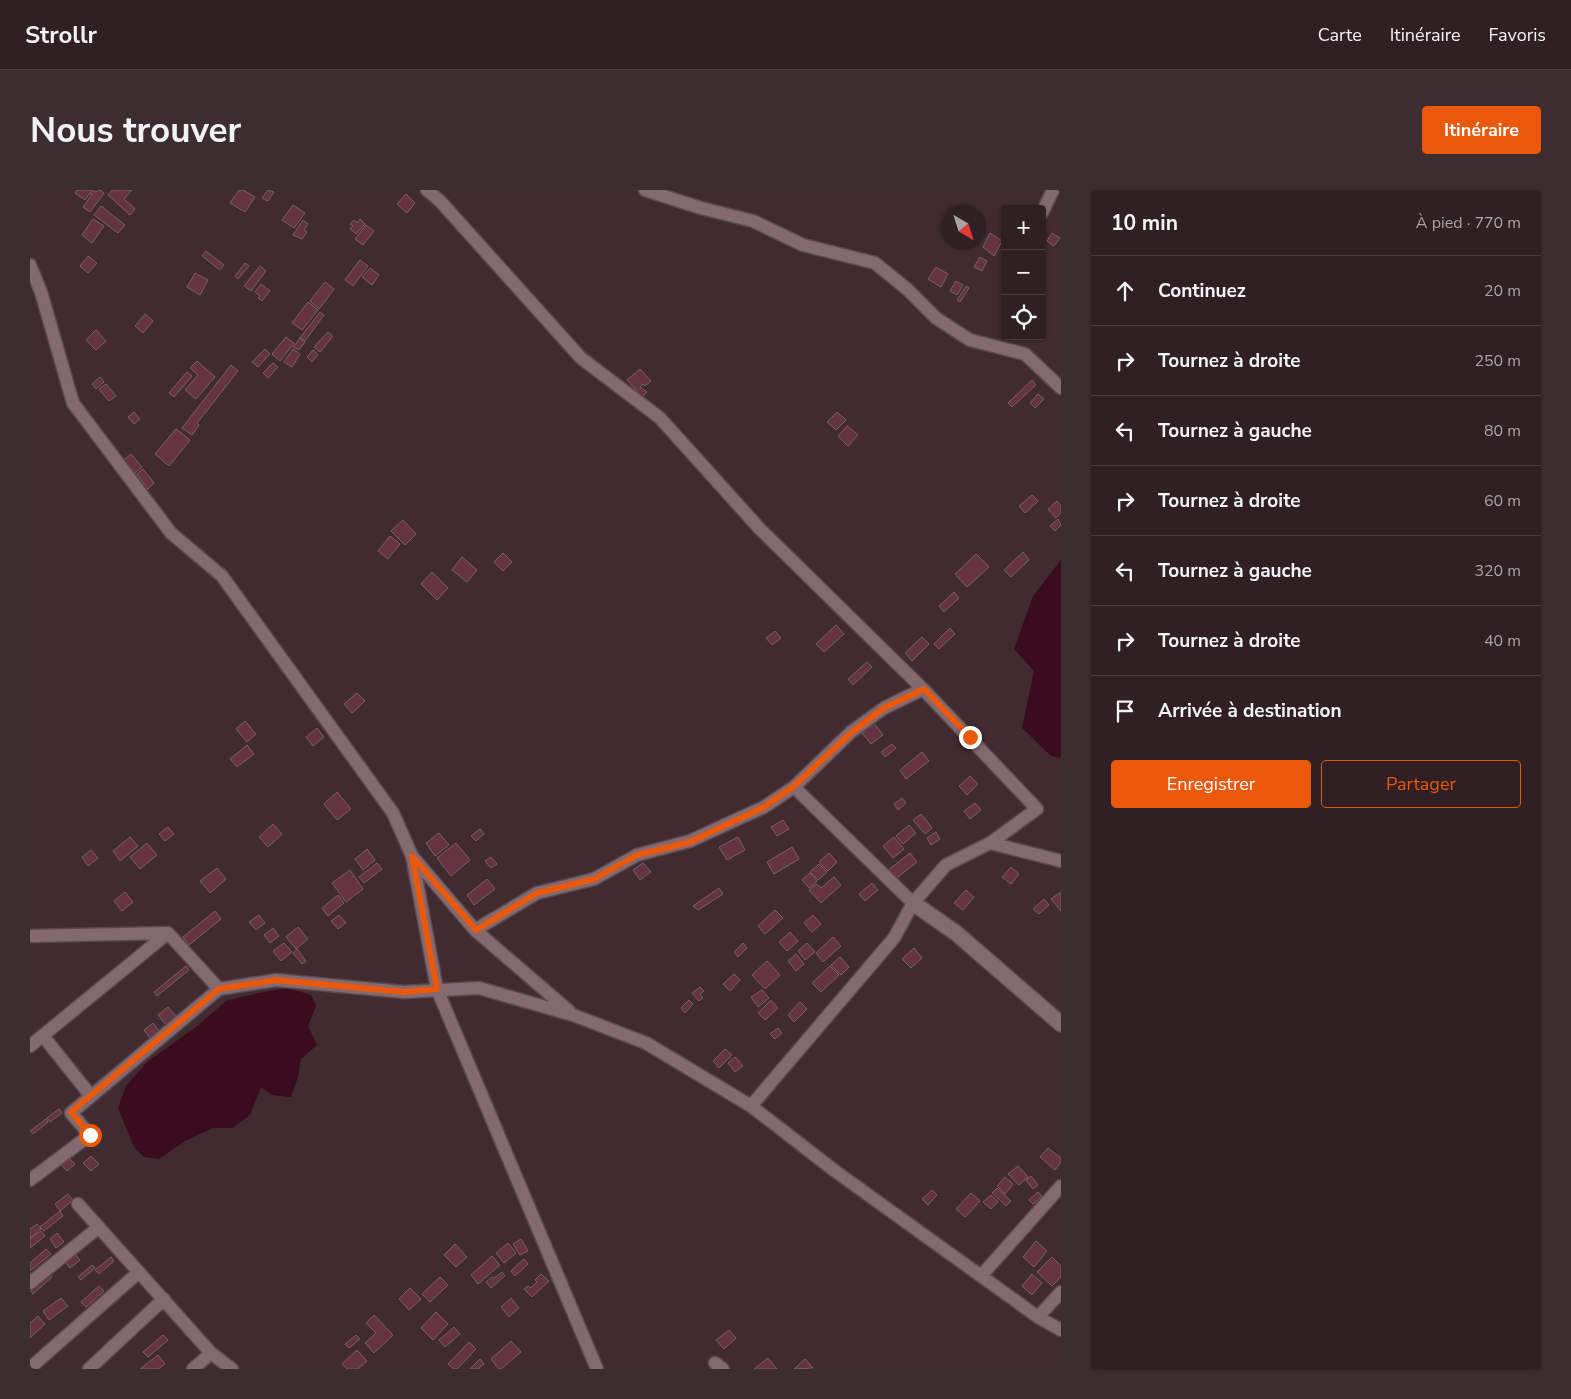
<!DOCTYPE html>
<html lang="fr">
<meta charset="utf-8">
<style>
body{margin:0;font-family:"Nunito Sans",sans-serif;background:#3c2d31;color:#f1f3f6}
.controls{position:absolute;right:15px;top:15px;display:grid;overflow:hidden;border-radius:5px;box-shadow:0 1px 4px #0004}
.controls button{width:45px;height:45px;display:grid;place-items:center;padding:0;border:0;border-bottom:1px solid #4b3e41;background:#302024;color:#f1f3f6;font:25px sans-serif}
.compass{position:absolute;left:911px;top:15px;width:45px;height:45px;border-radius:50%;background:#302024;box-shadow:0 1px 4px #0004;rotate:141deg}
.stop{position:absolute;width:15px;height:15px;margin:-11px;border:4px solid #ea580c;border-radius:50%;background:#fff}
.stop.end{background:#ea580c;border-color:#fff;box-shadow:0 1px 5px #0008}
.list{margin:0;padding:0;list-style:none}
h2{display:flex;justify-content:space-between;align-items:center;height:65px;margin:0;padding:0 20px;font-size:21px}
h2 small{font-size:16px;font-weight:400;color:#a8a3a6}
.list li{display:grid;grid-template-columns:32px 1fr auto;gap:15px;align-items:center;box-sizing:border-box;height:70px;padding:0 20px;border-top:1px solid #4b3e41}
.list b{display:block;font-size:19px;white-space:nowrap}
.list em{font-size:16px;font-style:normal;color:#a8a3a6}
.actions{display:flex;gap:10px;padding:15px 20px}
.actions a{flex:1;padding:11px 0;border:1px solid #ea580c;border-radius:5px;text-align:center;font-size:18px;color:#ea580c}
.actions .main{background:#ea580c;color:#fff}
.icon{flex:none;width:28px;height:28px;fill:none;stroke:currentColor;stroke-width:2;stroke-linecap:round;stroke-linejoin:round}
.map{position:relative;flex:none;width:1031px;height:1179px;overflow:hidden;border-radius:5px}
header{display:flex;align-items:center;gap:30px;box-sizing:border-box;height:70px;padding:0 25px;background:#302024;border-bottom:1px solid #4b3e41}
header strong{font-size:24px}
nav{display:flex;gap:28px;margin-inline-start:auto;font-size:18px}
.intro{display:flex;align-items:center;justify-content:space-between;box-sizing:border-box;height:120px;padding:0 30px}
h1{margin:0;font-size:35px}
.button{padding:12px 22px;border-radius:5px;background:#ea580c;color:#fff;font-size:18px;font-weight:700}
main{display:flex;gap:30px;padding:0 30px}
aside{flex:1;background:#302024;border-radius:5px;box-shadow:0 1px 4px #0004}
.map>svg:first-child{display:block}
.water{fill:#3a0c1d}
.building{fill:#663342;stroke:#786066}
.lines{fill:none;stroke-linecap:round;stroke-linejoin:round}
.street-casing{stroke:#5b494e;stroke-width:15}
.secondary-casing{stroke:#5b494e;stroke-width:18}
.street{stroke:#826a70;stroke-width:12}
.secondary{stroke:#826a70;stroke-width:15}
.route{stroke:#ea580c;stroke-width:6}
</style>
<header>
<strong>Strollr</strong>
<nav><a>Carte</a><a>Itinéraire</a><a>Favoris</a></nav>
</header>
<div class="intro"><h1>Nous trouver</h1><a class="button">Itinéraire</a></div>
<main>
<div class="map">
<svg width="1031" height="1179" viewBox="0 0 1031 1179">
<rect width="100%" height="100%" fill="#402b30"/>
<path class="water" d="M1031,370V568L1021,566L992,538L1004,481L984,459L1003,406Z
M258,798L281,805L286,816L278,836L287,855L271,869L268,887L261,907L242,905L231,897L220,925L203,938H183L155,951L129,969L114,967L104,957L88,918L96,896L117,872L166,837L196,811L228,803Z"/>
<path class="building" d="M47,0H62L65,2L70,0L74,3L60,22L53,17L62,4L60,3L55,10L45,3Z
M82,0H102L94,9L105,19L100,25L78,5Z
M209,0H213L225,7L215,22L200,13Z
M238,0L244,2L238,11L232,8Z
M376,4L385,13L377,23L367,14Z
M263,15L275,23L264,38L252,30Z
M71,16L95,35L88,43L64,25Z
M63,29L74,36L62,53L52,45Z
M330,29L335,34L326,44L320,39L323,36L320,34L324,30L327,33Z
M273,30L278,34L274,40L277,42L272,49L263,45Z
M336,35L344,41L333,55L325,49Z
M960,43L972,51L964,66L953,57Z
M1022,43L1030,48L1024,56L1017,51Z
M176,61L194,75L190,80L172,66Z
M58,66L67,73L58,83L50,76Z
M950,67L957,71L952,81L944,77Z
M330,70L338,76L323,96L315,90Z
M215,73L219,76L208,89L205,86Z
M230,76L236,81L221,101L214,96Z
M906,77L918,84L911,97L898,89Z
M340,78L349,85L342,95L332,87Z
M165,83L178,90L170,105L157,97Z
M926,91L933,95L927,105L920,101Z
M295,92L304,99L289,119L280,111Z
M231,94L240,101L232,111L228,108L230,106L225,102Z
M936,96L939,98L930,112L927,110Z
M278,112L288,120L272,140L262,133Z
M290,122L294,125L275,151L270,148Z
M115,124L123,131L113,143L105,136Z
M66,140L76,151L66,160L56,150Z
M298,142L303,146L290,162L284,157Z
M256,147L264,153L250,171L242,164Z
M270,148L275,152L269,160L263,157Z
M235,159L240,164L228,177L222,172Z
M263,159L270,164L262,177L254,172Z
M283,160L288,164L282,172L277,167Z
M167,171L185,187L166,209L155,200L168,185L160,178Z
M243,173L248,177L238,188L233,183Z
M201,175L208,181L167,233L169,235L162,245L152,238Z
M610,179L621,191L615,196L613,194L610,197L617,202L611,208L607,204L609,203L597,190Z
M157,182L162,186L144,207L139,203Z
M70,187L74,192L66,199L62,194Z
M1002,190L1006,195L982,217L978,213Z
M76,194L86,206L79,211L69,199Z
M1008,204L1014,209L1005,218L1000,213Z
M104,222L110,229L104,234L98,227Z
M807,222L816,230L806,240L797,232Z
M817,236L828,245L818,256L808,246Z
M146,239L160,250L139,276L125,264Z
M101,264L112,277L105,283L94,270Z
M113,279L124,293L118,299L107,284Z
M1002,305L1008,311L995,323L989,316Z
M1027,311L1031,316V323L1026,328L1018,319Z
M1028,329L1031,335L1025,341L1020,336Z
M373,330L386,344L375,355L361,341Z
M360,346L370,354L358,369L348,361Z
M993,362L999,370L981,387L974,380Z
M473,363L482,372L473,381L464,372Z
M946,364L959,377L937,397L925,384Z
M432,367L447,380L437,392L422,380Z
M402,382L418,398L407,410L391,394Z
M924,402L929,408L914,422L909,416Z
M806,435L814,444L794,462L786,454Z
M920,438L925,444L909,459L904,454Z
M745,441L751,448L742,455L736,448Z
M892,447L899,454L882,471L875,463Z
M837,472L842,477L823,495L818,489Z
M327,503L335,511L322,523L314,514Z
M215,531L226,544L217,552L206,539Z
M844,533L853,545L841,554L832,543Z
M287,538L294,547L283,556L276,547Z
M862,554L866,558L855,567L851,562Z
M217,555L224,564L207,577L200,569Z
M892,562L899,571L876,589L870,580Z
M940,586L948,594L937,605L929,596Z
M307,602L321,619L307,630L294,614Z
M872,608L876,613L868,620L864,614Z
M945,613L951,620L940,629L934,621Z
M891,624L902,638L895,644L883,630Z
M753,630L759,639L747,646L741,637Z
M243,634L252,644L238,657L229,647Z
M879,635L886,643L873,654L866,646Z
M138,637L144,644L135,651L129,644Z
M450,639L454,644L446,651L441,646Z
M906,642L910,649L901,655L897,648Z
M409,643L419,655L405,666L396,653Z
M100,647L108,656L90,671L83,661Z
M708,647L715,660L697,670L689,657Z
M864,647L874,659L863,668L853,656Z
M117,653L127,665L110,679L100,667Z
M426,653L440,670L421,686L407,668Z
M762,657L769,669L744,684L737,672Z
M337,659L345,670L333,680L325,669Z
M61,660L68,668L58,676L52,667Z
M799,663L807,672L798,681L789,672Z
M880,663L887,672L864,690L857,681Z
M461,667L467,674L461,678L455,671Z
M347,673L352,679L334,693L329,687Z
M613,673L621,682L610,690L603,680Z
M789,674L797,682L788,690L780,682Z
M981,677L989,684L981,694L972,687Z
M187,678L196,689L180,703L170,691Z
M320,680L333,699L316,712L302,693Z
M780,683L787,691L779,698L772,690Z
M804,687L811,695L791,713L779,700L786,694L791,698Z
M457,689L465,699L444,715L437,705Z
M842,693L848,700L835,711L829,704Z
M689,698L693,704L668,720L663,716Z
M936,700L944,707L933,720L924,713Z
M95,702L103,712L92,721L84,711Z
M1031,702V721L1021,709Z
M308,705L314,713L298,726L292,718Z
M1014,709L1019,715L1009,724L1003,719Z
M745,720L753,728L735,744L728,736Z
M185,721L191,729L159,755L153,747Z
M229,725L235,733L226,740L219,732Z
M309,725L316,733L308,739L301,731Z
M783,725L791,734L782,742L774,733Z
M268,737L278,749L266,759L256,747Z
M243,738L249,746L240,753L234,745Z
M760,742L768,751L757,761L749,752Z
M803,747L811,756L793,772L786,763Z
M254,753L262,762L251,771L243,761Z
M713,753L717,758L708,767L704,762Z
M777,753L785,762L775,770L768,761Z
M884,758L892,768L881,778L872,769Z
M267,759L276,771L272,774L263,763Z
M766,764L774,774L766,781L758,771Z
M810,767L819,777L811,785L801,775Z
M737,771L750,785L735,799L722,785Z
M156,776L159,780L127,806L124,802Z
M800,776L809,785L791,802L782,793Z
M704,784L710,790L700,801L693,794Z
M670,797L674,801L670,804L673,808L669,811L662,803Z
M732,800L739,808L728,817L721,807Z
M659,810L663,814L655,823L651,818Z
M741,810L748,818L735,830L728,823Z
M770,812L777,819L764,832L758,825Z
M138,817L147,827L137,836L128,825Z
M123,833L129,841L120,848L114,840Z
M748,838L752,843L745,849L740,844Z
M695,859L702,865L689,878L683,871Z
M705,867L713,876L705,882L698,873Z
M29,919L32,923L20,932L17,928Z
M16,929L18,932L3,944L0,941Z
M1018,958L1031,968V972L1025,980L1010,967Z
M61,966L69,974L61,981L53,973Z
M38,967L45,974L37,981L31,974Z
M988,976L998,987L989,995L978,984Z
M1001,986L1008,995L1003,999L996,990Z
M975,987L983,994L975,1004L967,996Z
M967,998L981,1011L976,1016L962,1003Z
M902,1000L907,1005L898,1015L892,1009Z
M1008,1002L1012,1006L1003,1014L999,1010Z
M941,1003L950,1011L935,1027L926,1019Z
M38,1004L43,1010L30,1021L25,1014Z
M961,1005L968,1012L961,1019L953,1012Z
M30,1021L33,1026L14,1041L10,1037Z
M7,1034L11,1039L0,1048V1039Z
M11,1041L15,1046L0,1058V1049Z
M27,1043L34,1052L26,1058L20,1049Z
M491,1049L498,1061L490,1065L483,1054Z
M1006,1051L1017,1061L1004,1077L993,1067Z
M478,1053L486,1063L474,1073L466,1063Z
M425,1054L437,1067L426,1077L414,1065Z
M16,1059L21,1064L0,1081V1073Z
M44,1063L50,1070L40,1078L34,1071Z
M462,1066L470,1075L448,1094L441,1085Z
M81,1067L84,1071L69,1084L65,1080Z
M1022,1067L1031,1076V1087L1022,1096L1007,1082Z
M494,1069L498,1074L485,1086L481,1081Z
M62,1075L65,1078L51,1090L48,1087Z
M472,1082L475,1086L461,1098L456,1092L462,1087L464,1088Z
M18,1083L22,1087L3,1104L0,1099Z
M511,1084L519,1091L502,1107L494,1099L498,1096L501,1098L507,1092L505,1090Z
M1002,1084L1012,1093L1002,1105L992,1096Z
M410,1087L418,1095L400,1112L392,1104Z
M69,1096L74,1101L56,1117L51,1112Z
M380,1098L391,1109L379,1120L369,1109Z
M31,1108L38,1116L19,1130L13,1121Z
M481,1108L489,1118L479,1127L471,1117Z
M406,1122L418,1134L403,1150L391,1138Z
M344,1125L363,1145L344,1163L335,1153L346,1143L336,1133Z
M8,1126L15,1134L0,1148V1133Z
M424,1137L430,1144L415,1157L409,1150Z
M699,1140L706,1148L694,1159L686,1150Z
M133,1145L138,1150L118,1167L113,1162Z
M326,1145L330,1149L319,1158L315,1154Z
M481,1151L491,1162L471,1179H469L461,1169Z
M439,1152L446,1159L427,1179H424L418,1174Z
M327,1160L337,1171L328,1179H317L312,1174Z
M128,1165L135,1174L128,1179H110Z
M738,1168L747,1179H724Z
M450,1169L454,1174L448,1179H440Z
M775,1169L783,1178L764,1179Z"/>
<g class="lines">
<g class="street-casing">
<path id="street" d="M397,0L410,11L551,168L630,228L729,338L893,499L1007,619L960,653L916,675L883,713L864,748L721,916
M615,0L671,18L723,31L773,55L845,73L877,99L906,128L940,150L995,164L1031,198
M1012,23L1023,0
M0,75L11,102L43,213L141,343L192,386L363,623L382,666L445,740L539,821
M764,597L883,713
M960,653L1031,671
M382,666L407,799L567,1179
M445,740L507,703L564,689L607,665L660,651L734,617L764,597L821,542L854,518L893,499
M0,746L138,743L189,799L246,790L374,802L449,798L543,825L616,853L721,916L805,981L951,1086L1008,1127L1031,1140
M13,846L61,906
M0,856L138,743
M0,990L60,945L41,923L189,799
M48,1014L181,1163L202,1179
M951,1086L1031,996
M0,1093L69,1037
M1008,1127L1031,1102
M685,1173L693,1179
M0,1178L109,1082
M59,1179L134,1109
M163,1179L181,1163"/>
</g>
<g class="secondary-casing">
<path id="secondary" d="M883,713L926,743L1031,834"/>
</g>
<use href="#street" class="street"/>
<use href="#secondary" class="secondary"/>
</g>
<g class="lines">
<path class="route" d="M60,945L41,922L189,799L246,790L374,802L407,799L382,666L446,740L507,703L564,689L607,665L660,652L734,617L764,596L822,542L854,518L894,499L940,547"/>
</g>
</svg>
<div class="controls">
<button>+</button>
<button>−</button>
<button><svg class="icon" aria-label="locate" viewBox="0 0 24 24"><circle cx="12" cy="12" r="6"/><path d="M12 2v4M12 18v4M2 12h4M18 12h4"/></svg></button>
</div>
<svg class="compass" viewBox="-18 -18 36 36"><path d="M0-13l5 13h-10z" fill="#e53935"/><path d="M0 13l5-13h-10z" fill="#a8a3a6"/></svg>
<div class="stop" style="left:60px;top:945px"></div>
<div class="stop end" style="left:940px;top:547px"></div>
</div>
<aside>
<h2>10 min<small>À pied · 770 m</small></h2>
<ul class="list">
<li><svg class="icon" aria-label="ahead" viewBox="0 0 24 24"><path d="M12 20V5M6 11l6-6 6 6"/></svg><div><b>Continuez</b></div><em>20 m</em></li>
<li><svg class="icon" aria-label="right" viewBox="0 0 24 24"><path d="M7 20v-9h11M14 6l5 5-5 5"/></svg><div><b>Tournez à droite</b></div><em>250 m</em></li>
<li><svg class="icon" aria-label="left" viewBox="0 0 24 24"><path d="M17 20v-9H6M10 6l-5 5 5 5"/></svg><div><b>Tournez à gauche</b></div><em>80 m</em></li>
<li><svg class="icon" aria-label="right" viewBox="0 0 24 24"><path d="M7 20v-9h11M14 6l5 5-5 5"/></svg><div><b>Tournez à droite</b></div><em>60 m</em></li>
<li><svg class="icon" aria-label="left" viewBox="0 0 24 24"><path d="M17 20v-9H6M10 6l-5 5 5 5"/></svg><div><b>Tournez à gauche</b></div><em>320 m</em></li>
<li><svg class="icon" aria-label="right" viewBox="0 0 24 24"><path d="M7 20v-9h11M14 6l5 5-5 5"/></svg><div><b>Tournez à droite</b></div><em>40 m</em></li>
<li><svg class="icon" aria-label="arrive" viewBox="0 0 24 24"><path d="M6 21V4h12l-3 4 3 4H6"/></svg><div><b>Arrivée à destination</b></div></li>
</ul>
<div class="actions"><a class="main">Enregistrer</a><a>Partager</a></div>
</aside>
</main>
